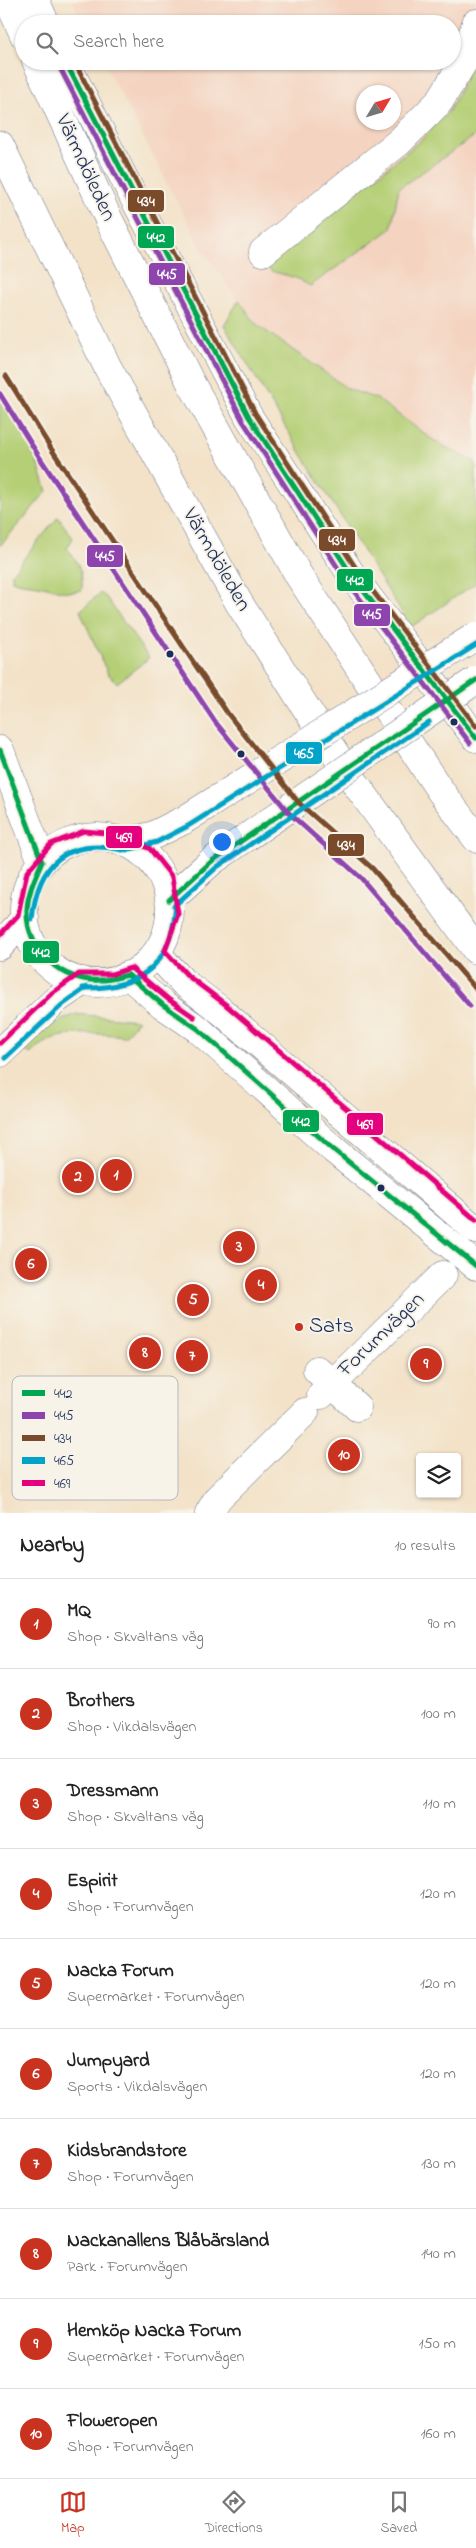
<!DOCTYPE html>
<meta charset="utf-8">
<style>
body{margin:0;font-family:"Indie Flower",sans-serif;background:#f2f2f2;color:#222}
.controls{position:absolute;right:15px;bottom:15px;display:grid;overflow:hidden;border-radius:5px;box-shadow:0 1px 4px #0004}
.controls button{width:45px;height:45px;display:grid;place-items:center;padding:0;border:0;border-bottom:1px solid #e0e0e0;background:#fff;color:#222;font:25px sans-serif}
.compass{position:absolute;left:356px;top:85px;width:45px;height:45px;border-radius:50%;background:#fff;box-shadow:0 1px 4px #0004;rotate:52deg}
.you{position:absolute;left:221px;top:841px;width:18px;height:18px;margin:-12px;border:4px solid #fff;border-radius:50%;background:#1a73e8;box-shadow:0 0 0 8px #1a73e833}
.badge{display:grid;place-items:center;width:32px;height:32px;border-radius:50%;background:#c8321e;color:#fff;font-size:16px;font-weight:700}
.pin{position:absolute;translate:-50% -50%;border:2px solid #fff;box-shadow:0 1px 5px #0006}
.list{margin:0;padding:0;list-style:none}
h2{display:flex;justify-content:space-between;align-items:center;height:65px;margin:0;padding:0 20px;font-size:21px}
h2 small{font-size:16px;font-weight:400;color:#767676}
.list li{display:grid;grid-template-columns:32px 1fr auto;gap:15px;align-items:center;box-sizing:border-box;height:90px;padding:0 20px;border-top:1px solid #e0e0e0}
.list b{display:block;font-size:19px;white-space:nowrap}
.list p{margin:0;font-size:16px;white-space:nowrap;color:#767676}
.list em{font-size:16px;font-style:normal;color:#767676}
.icon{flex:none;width:28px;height:28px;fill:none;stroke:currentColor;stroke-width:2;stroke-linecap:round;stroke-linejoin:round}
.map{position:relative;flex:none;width:476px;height:1513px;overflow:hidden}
.search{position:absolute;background:#fff;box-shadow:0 1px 4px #0004;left:15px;right:15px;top:15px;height:55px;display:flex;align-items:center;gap:12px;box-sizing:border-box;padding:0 18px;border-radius:28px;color:#767676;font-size:19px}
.sheet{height:965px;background:#fff}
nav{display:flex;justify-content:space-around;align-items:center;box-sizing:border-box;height:70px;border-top:1px solid #e0e0e0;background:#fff;font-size:14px;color:#767676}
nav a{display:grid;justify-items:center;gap:2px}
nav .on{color:#c8321e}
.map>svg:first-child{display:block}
.built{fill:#f4d3c0;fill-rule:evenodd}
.green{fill:#b4cf75;stroke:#687f6a}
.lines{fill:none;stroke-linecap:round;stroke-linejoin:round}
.minor-casing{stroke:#676e83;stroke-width:29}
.highway-casing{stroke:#676e83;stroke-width:29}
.minor{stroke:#fff;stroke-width:28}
.highway{stroke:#fff;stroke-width:28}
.minor-bridge-casing{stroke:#676e83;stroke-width:29;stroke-linecap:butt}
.minor-bridge{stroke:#fff;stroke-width:28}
.bus-1-casing{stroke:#f7f3e8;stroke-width:9}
.bus-2-casing{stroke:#f7f3e8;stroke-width:9}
.bus-3-casing{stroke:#f7f3e8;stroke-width:9}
.bus-4-casing{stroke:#f7f3e8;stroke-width:9}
.bus-5-casing{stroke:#f7f3e8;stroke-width:9}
.bus-1{stroke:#00a651;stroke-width:5}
.bus-2{stroke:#8e44ad;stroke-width:5}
.bus-3{stroke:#7a4b2a;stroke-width:5}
.bus-4{stroke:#01a3c8;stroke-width:5}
.bus-5{stroke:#e5007d;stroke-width:5}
.bus-dot{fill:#1b2f5e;stroke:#f7f3e8;stroke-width:2}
.poi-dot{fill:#c8321e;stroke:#f7f3e8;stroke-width:2}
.labels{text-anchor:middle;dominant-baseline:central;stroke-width:4;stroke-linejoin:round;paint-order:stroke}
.street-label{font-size:22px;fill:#1b2f5e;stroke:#f7f3e8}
.poi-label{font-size:22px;fill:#1b2f5e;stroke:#f7f3e8;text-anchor:start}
.key{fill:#f7f3e8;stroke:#b5b8bf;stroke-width:1}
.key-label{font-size:14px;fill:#1b2f5e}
.line-badge{stroke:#f7f3e8;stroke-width:2}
.badge-label{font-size:14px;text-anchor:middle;font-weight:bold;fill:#fff}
</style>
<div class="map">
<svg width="476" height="1513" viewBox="0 0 476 1513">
<rect width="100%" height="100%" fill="#f7f3e8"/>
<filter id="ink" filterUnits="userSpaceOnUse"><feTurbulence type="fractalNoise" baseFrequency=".02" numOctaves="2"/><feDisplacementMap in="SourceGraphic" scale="10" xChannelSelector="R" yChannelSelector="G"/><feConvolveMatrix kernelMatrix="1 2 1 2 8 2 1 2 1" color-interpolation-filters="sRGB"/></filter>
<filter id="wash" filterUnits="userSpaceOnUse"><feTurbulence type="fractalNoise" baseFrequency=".0096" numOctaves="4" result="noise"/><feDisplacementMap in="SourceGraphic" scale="20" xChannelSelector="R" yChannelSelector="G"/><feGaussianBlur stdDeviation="1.12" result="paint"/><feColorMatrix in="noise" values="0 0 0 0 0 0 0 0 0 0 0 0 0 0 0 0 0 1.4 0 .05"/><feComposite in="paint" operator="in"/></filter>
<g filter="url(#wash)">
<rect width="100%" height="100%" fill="#f3e2c8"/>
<path class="built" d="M72,0H476V463L433,440L377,399L348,389L256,324L202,249L103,61H452V24H84ZM364,92H394V122H364Z"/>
<path class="green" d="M476,57V135L399,188L391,229L310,286L296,278L271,271L267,265L420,141L449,111Z
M239,300L256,324L348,389L377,399L433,440L476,463V583L411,627L304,458L224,325Z
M0,399L33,450L47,491L0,546Z
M58,517L73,538L67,548C79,563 83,571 82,590C66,595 57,589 43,586C32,583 23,585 12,580V573Z
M100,593L106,597L149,658L117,683L108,674L80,611Z
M76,1014L138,1020L125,1036C101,1034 68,1030 46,1042C40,1045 35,1050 30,1054L20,1045L46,1027Z"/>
</g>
<g filter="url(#ink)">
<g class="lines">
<g class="minor-casing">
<path id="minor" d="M263,252L399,142L439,102L463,63L476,23
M24 910a73 73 0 1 1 146 0a73 73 0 1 1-146 0Z
M125,843L154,835L184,820
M169,900L212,861
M0,946L25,918
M156,953L183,982L220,1010L476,1230
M128,975L163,1005L198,1029L334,1150L476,1266
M0,1053L57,999L83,981
M317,1370L357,1407
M321,1395L443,1275
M209,1513L218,1498L305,1412"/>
</g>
<g class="highway-casing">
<path id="highway" d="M8,0L24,35
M35,0L46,24
M36,61L109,220L191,383L299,576L439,789L476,838
M65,61L135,200L249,417L353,577L476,738
M0,145L108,368L239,603L345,769L476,950
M0,750L42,862"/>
</g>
<use href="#minor" class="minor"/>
<use href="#highway" class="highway"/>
<g class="minor-bridge-casing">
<path id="minor-bridge" d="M184,820L476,636
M212,861L476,680"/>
</g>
<use href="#minor-bridge" class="minor-bridge"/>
<g class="bus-1-casing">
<path id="bus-1" d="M65,61L249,417L353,577L476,738
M0,750L42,862
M42,862C35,878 28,892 27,909C25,949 62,984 102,980C110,980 119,977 128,975
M169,900L212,861L476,680
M128,975L163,1005L198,1029L334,1150L476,1266"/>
</g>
<g class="bus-2-casing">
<path id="bus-2" d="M58,64L243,421L347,582L470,743
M0,394L40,458L216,723L289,813L361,878L470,1006"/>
</g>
<g class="bus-3-casing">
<path id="bus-3" d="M74,61L255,413L359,573L476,726
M6,376L52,450L228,714L299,803L372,868L476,989"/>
</g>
<g class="bus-4-casing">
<path id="bus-4" d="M127,850L157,842L188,826L476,645
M174,906L217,867L429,722
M32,919C38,862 67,838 123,850
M83,988C144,989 174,962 176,900
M5,1058L62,1005L87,987"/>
</g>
<g class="bus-5-casing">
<path id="bus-5" d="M0,935L18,915L27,872L51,844L84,831L117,834L150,849L172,877L178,914L165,951L188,976L225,1004L476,1220
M0,1043L52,993L79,974H112L131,968L168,999L194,1017"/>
</g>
<use href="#bus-1" class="bus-1"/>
<use href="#bus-2" class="bus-2"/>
<use href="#bus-3" class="bus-3"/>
<use href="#bus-4" class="bus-4"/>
<use href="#bus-5" class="bus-5"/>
</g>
</g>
<g class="bus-dot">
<circle cx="170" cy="654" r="4.5"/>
<circle cx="454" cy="722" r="4.5"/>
<circle cx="241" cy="754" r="4.5"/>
<circle cx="381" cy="1188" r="4.5"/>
</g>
<circle class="poi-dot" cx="299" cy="1327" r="5"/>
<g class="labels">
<g class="street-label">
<text transform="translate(85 168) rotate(65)">Värmdöleden</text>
<text transform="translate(216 560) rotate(60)">Värmdöleden</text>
<text transform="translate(382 1335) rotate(-44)">Forumvägen</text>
</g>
<g class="poi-label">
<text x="309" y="1327">Sats</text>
</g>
</g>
<rect x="12" y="1376" width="166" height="124" rx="8" class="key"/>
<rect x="22" y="1390" width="23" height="6" fill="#00a651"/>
<rect x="22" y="1412" width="23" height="7" fill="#8e44ad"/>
<rect x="22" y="1435" width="23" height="6" fill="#7a4b2a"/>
<rect x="22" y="1457" width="23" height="7" fill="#01a3c8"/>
<rect x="22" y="1480" width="23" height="6" fill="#e5007d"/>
<g class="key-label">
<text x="54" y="1398">442</text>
<text x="54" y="1420">445</text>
<text x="54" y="1443">434</text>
<text x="54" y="1465">465</text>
<text x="54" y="1488">469</text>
</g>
<g class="line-badge">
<rect x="127" y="189" width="38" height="24" rx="5" fill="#7a4b2a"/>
<rect x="137" y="225" width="38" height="24" rx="5" fill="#00a651"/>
<rect x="148" y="262" width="38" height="24" rx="5" fill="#8e44ad"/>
<rect x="318" y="528" width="38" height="24" rx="5" fill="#7a4b2a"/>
<rect x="86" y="544" width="38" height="24" rx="5" fill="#8e44ad"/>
<rect x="336" y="568" width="38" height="24" rx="5" fill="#00a651"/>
<rect x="353" y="603" width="38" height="24" rx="5" fill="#8e44ad"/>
<rect x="285" y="741" width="38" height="24" rx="5" fill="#01a3c8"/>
<rect x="105" y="825" width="38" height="24" rx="5" fill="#e5007d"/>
<rect x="327" y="833" width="38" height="24" rx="5" fill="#7a4b2a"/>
<rect x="22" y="940" width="38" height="24" rx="5" fill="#00a651"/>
<rect x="282" y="1109" width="38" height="24" rx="5" fill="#00a651"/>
<rect x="346" y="1112" width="38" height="24" rx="5" fill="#e5007d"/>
</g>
<g class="badge-label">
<text x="146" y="206">434</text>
<text x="156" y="242">442</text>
<text x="167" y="279">445</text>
<text x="337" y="545">434</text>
<text x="105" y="561">445</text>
<text x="355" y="585">442</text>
<text x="372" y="619">445</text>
<text x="304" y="758">465</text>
<text x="124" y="842">469</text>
<text x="346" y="850">434</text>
<text x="41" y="957">442</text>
<text x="301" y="1126">442</text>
<text x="365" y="1129">469</text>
</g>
</svg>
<div class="controls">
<button><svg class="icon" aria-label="layers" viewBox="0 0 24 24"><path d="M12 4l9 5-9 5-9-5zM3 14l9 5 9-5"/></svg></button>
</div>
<svg class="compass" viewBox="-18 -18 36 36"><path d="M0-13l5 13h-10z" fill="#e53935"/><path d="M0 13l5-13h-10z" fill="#767676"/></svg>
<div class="you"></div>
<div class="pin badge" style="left:116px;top:1175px">1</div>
<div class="pin badge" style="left:78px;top:1177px">2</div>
<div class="pin badge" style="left:239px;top:1247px">3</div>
<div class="pin badge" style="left:261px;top:1285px">4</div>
<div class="pin badge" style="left:193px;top:1300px">5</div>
<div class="pin badge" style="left:31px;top:1264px">6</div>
<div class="pin badge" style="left:192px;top:1356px">7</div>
<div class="pin badge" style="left:145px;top:1353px">8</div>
<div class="pin badge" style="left:426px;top:1364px">9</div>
<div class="pin badge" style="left:344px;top:1455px">10</div>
<div class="search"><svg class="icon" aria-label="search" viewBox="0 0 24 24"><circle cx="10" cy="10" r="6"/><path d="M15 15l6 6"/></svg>Search here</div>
</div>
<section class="sheet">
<h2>Nearby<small>10 results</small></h2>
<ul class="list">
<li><span class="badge">1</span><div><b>MQ</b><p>Shop · Skvaltans väg</p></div><em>90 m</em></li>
<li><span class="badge">2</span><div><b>Brothers</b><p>Shop · Vikdalsvägen</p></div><em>100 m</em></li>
<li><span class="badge">3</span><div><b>Dressmann</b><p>Shop · Skvaltans väg</p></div><em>110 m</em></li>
<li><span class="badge">4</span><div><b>Espirit</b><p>Shop · Forumvägen</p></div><em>120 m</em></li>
<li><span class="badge">5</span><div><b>Nacka Forum</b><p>Supermarket · Forumvägen</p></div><em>120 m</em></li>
<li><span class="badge">6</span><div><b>Jumpyard</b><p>Sports · Vikdalsvägen</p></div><em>120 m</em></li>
<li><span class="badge">7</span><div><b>Kidsbrandstore</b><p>Shop · Forumvägen</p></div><em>130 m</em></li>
<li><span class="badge">8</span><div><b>Nackanallens Blåbärsland</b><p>Park · Forumvägen</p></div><em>140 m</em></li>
<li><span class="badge">9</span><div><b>Hemköp Nacka Forum</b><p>Supermarket · Forumvägen</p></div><em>150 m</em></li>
<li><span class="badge">10</span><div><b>Floweropen</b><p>Shop · Forumvägen</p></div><em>160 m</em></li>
</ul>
</section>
<nav>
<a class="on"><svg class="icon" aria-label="map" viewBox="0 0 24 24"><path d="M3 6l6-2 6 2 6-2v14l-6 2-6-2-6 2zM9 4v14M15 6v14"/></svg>Map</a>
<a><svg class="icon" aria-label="directions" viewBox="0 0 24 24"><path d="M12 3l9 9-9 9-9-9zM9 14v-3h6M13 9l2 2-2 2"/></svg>Directions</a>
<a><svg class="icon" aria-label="saved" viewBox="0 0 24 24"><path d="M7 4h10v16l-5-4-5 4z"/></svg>Saved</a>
</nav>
